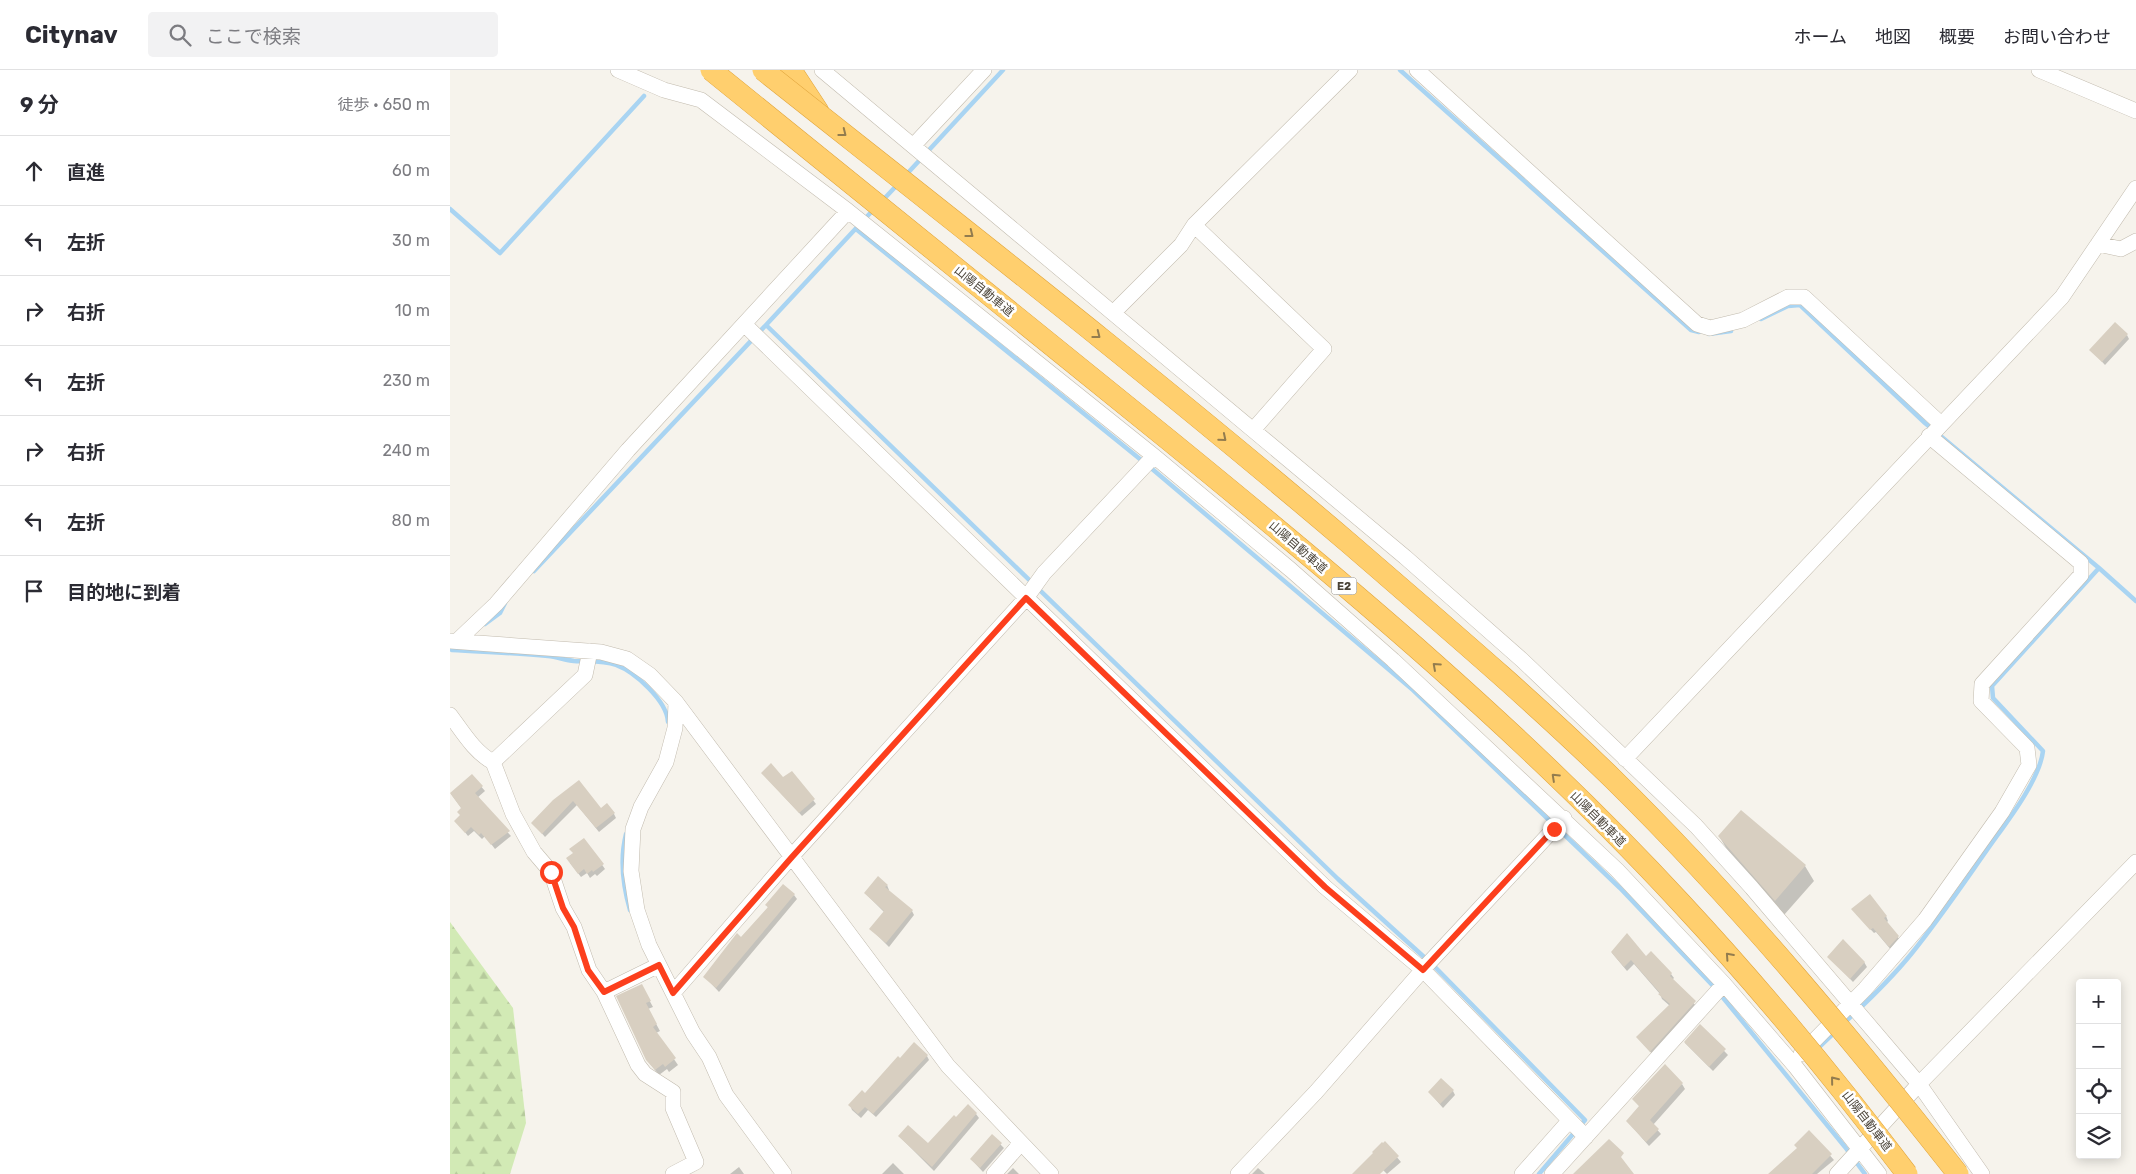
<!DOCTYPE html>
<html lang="ja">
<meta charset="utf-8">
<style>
body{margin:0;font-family:Rubik,"Noto Sans JP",sans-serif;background:#f2f2f3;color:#2b2b33}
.controls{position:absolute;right:15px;bottom:15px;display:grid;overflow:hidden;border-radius:5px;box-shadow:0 2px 12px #0003}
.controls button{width:45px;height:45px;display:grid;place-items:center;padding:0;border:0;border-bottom:1px solid #e1e1e2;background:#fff;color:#2b2b33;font:25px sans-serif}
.stop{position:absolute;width:15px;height:15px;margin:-11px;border:4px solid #fc3f1d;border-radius:50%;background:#fff}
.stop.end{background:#fc3f1d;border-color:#fff;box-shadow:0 1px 5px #0008}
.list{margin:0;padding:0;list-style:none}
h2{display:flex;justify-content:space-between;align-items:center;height:65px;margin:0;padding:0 20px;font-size:21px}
h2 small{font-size:16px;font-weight:400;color:#7c7c81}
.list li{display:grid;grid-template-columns:32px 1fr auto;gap:15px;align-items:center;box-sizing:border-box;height:70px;padding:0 20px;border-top:1px solid #e1e1e2}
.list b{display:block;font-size:19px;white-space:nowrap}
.list em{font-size:16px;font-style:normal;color:#7c7c81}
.icon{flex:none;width:28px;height:28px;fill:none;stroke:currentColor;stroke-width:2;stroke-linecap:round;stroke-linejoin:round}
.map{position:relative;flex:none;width:1686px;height:1104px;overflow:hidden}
header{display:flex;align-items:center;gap:30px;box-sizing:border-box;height:70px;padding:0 25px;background:#fff;border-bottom:1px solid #e1e1e2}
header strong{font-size:24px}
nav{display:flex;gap:28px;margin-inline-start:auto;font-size:18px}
.search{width:350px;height:45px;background:#f2f2f3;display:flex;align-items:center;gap:12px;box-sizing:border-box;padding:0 18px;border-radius:5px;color:#7c7c81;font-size:19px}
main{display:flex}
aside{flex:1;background:#fff}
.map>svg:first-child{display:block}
.forest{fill:url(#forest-firs)}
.shadow{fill:#0003}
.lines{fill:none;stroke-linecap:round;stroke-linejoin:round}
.stream{stroke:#a9d4f2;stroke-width:4.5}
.building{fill:#d8cfc1}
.minor-casing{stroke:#c2bbae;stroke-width:16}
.highway-casing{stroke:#e0a43c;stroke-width:22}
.minor{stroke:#fff;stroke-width:15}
.highway{stroke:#ffcf6e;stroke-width:21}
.highway-bridge-casing{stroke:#e0a43c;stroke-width:22;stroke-linecap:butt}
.highway-bridge{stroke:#ffcf6e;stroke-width:21}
.oneway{stroke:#937c4e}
.route{stroke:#fc3f1d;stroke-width:6}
.labels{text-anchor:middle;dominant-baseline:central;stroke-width:5;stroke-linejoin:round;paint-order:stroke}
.shield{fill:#fff;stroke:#817c74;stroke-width:1}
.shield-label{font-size:11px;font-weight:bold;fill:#4b4439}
.street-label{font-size:12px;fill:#4b4439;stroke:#fff}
</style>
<header>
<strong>Citynav</strong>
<div class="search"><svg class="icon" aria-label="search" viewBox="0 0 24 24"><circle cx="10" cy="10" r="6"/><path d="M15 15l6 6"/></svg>ここで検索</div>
<nav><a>ホーム</a><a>地図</a><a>概要</a><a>お問い合わせ</a></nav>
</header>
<main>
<aside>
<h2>9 分<small>徒歩 · 650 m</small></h2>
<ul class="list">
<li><svg class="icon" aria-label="ahead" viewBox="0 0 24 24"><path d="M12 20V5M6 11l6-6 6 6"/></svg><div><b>直進</b></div><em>60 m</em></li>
<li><svg class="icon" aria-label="left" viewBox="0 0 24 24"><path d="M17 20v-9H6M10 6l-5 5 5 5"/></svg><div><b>左折</b></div><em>30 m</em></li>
<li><svg class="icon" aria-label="right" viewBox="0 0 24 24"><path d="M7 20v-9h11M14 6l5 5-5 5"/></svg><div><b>右折</b></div><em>10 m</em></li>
<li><svg class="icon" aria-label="left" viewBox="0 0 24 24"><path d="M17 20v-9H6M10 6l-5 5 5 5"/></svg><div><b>左折</b></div><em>230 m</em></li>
<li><svg class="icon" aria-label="right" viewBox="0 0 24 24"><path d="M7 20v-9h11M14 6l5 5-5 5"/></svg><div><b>右折</b></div><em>240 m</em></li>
<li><svg class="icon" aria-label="left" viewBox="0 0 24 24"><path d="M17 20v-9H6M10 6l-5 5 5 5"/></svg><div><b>左折</b></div><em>80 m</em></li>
<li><svg class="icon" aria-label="arrive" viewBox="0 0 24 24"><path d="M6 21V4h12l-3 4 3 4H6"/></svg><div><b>目的地に到着</b></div></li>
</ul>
</aside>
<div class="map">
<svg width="1686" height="1104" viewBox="0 0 1686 1104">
<defs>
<pattern id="forest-firs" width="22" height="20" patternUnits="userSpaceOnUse" patternTransform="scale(1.25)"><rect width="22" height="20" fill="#d2eab5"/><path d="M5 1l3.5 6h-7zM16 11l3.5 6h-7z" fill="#b6ca9c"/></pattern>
</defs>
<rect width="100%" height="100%" fill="#f6f3ec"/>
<path class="forest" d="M0,852L63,938L76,1053L60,1104H0Z"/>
<path class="shadow" d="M1677,265L1679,269L1655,295L1641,280Z
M342,702L366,734L352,746L312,703L333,709Z
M22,706L35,721L27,728L61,766L45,779L35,766L32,769L24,761L18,766L6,751L11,746L12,739L1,724Z
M128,712L150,740L164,744L166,748L149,762L127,735L95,767L83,753Z
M1291,742L1355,796L1364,811L1334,845L1278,781L1269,766Z
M134,769L155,799L147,806L145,804L140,808L137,803L131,807L120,793L124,784Z
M437,815L439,820L438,821L462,841L464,845L439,877L421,859L435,843L415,823Z
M344,825L347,829L269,922L255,907L318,838L317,835Z
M1406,844L1436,846L1438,851L1436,853L1451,871L1442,881L1426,862L1424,863Z
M1162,883L1196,888L1221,904L1224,908L1222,910L1247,937L1203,985L1188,968L1220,936L1212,929L1210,924L1184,894L1177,901Z
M1379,887L1414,892L1417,897L1403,912Z
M191,915L203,937L198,939L210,961L206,963L228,995L219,1002L217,999L209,1005L197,990Z
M1250,956L1278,985L1263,1001L1235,973Z
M477,986L479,990L426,1047L418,1040L411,1048L402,1040L400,1035L415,1025L451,990Z
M1232,1014L1235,1019L1203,1055L1211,1064L1199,1076L1177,1051L1190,1037L1184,1030Z
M1003,1021L1005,1025L993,1038L979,1022Z
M526,1044L529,1048L484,1101L449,1066L478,1075L507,1049Z
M1359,1062L1384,1090L1367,1104H1323L1348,1079Z
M542,1066L554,1078L533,1102L521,1089Z
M935,1073L951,1092L937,1104L932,1099L928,1104H903Z
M443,1093L454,1104H432Z
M289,1097L294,1104H280Z
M563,1098L569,1104H557Z
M808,1098L815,1104H802Z"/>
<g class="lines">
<path class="stream" d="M950,0L1241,260L1249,262
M455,106L553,0
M433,130L448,114
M0,139L50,183L194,26
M424,139L316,255L888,809L984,896L1135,1050L1089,1104
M406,159L701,398L963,620L1170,818L1265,918
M1311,249L1338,236L1350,235L1475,353L1649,498L1686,531
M1259,264L1281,261
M84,501L316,255
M35,554L50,543L55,533
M2,580C34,582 66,583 98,586C107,587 115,590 124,591C139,592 152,590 166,595C185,602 217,631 218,652
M176,764C170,788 173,816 180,840
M1270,924L1395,1077L1415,1104
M1393,954C1417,932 1441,909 1462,883C1491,847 1517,808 1544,770C1560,748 1590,708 1593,681L1543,628L1542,616L1649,498
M1366,980L1386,961"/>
</g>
<path class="building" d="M1665,252L1678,264L1652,292L1639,280Z
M321,693L333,707L342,701L365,729L349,743L311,703Z
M22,704L33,716L25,723L60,761L41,775L31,763L29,765L21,757L15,763L4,751L10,745L7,742L11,738L0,723Z
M129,710L151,738L157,733L165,743L146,758L123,731L92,764L81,753L103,730Z
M1291,740L1356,795L1325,831L1268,766Z
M134,768L154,794L143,802L142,800L137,804L134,799L128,804L116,788L123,783L119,779Z
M428,806L438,815L435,817L463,840L436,873L419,859L434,841L414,823Z
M333,814L345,824L266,918L253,907L287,863L291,867L318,837L315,835Z
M1420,824L1437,846L1434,848L1449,866L1439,877L1423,858L1420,860L1401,839Z
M1177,863L1196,886L1201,881L1222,903L1220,906L1246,931L1200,982L1186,967L1220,934L1208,924L1210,923L1181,890L1174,897L1161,882Z
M1393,869L1415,892L1400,909L1377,887Z
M192,914L201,931L196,933L207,954L203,957L226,988L215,997L213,994L205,1000L196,990L166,926Z
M1250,954L1276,979L1259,997L1234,972Z
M464,972L478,985L423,1044L415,1037L408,1044L398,1035L412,1020L415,1023L448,986L450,988Z
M1215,994L1233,1013L1200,1050L1209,1059L1196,1072L1176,1051L1189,1036L1182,1029Z
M991,1008L1004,1020L990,1034L978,1022Z
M518,1034L527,1043L482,1097L448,1066L458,1055L478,1073L504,1045L506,1047Z
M1359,1060L1382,1084L1362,1104H1318L1347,1078L1344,1075Z
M542,1064L552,1073L530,1098L520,1089Z
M1159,1069L1174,1083L1171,1087L1184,1104H1123Z
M935,1071L949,1086L930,1104H902L923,1083L922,1082L932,1072L933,1073Z"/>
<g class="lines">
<g class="minor-casing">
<path id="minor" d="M168,0L214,20L251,30L398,141L704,386L841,500L943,590L1167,800L1274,914L1345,996L1429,1104
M372,0L955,487L1072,590L1246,756L1302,818L1469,1014L1532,1104
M967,0L1247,254L1260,258L1293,250L1338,227H1354L1491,354
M1589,0L1686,41
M463,76L534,0
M744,155L874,279L803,360
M1648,174L1671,179L1686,171
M663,243L731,175L744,155L900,0
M295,255L875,817L973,900L1136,1067
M0,571L151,582L177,589L200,605L226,632L498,996L601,1104
M7,571L46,534L178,380L398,141
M226,632L225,658L216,692L191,737L183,759L181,801L187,840L199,875L243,963L259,987L276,1025L334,1104
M0,645C12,661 25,683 43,692L63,744L84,782L101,802L113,838L124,857L139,900L154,922L188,995L195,1004L223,1022V1038L246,1092L223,1104
M1175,689L1612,227L1686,118
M43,692L135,605L140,581
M154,922L209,895
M223,923L341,787L576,528L594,503L704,386
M1351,984L1415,919L1475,850L1552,742L1579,695L1577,678L1531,631L1532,614L1631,505V493L1479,366
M544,1104L571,1073
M788,1104L866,1022L977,895L1114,748
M1072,1104L1119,1051
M1102,1104L1274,914
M1387,1104L1469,1014L1686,792"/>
</g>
<g class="highway-casing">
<path id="highway" d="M341,0L368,41"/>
</g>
<use href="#minor" class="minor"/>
<use href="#highway" class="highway"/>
<g class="highway-bridge-casing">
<path id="highway-bridge" d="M261,0C414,124 568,247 720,371C897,515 1076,665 1231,833C1311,919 1386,1010 1457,1104
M313,0C510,156 709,311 900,474C989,551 1079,627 1163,709C1288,832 1400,967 1508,1104"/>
</g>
<use href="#highway-bridge" class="highway-bridge"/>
</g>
<defs><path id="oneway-chevron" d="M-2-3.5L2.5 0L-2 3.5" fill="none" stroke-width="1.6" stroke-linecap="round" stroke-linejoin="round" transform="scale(1.25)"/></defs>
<g class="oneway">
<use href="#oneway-chevron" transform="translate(393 63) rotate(38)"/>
<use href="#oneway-chevron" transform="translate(520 164) rotate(38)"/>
<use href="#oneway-chevron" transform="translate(647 265) rotate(38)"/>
<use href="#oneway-chevron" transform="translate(773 368) rotate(40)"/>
<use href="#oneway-chevron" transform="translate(986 596) rotate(-138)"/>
<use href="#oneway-chevron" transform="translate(1105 707) rotate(-137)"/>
<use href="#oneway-chevron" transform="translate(1279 886) rotate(-132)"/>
<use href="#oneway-chevron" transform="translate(1384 1010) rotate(-129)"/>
</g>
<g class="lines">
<path class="route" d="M101,802L113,838L124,857L138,900L154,922L209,895L223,923L342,787L576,528L875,817L973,900L1104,759"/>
</g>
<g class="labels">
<rect class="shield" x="881.5" y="507.5" width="25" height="17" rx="4"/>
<g class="shield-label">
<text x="894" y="516">E2</text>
</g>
<g class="street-label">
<text transform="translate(534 221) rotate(39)">山陽自動車道</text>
<text transform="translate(848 477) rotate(41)">山陽自動車道</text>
<text transform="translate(1148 749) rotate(45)">山陽自動車道</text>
<text transform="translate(1417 1051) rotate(52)">山陽自動車道</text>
</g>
</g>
</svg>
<div class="controls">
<button>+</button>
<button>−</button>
<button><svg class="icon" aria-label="locate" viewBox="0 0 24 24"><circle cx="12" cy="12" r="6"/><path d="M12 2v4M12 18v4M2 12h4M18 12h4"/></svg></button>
<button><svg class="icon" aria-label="layers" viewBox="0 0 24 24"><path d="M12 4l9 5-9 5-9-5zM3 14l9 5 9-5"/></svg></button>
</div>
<div class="stop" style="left:101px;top:802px"></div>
<div class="stop end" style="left:1104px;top:759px"></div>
</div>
</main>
